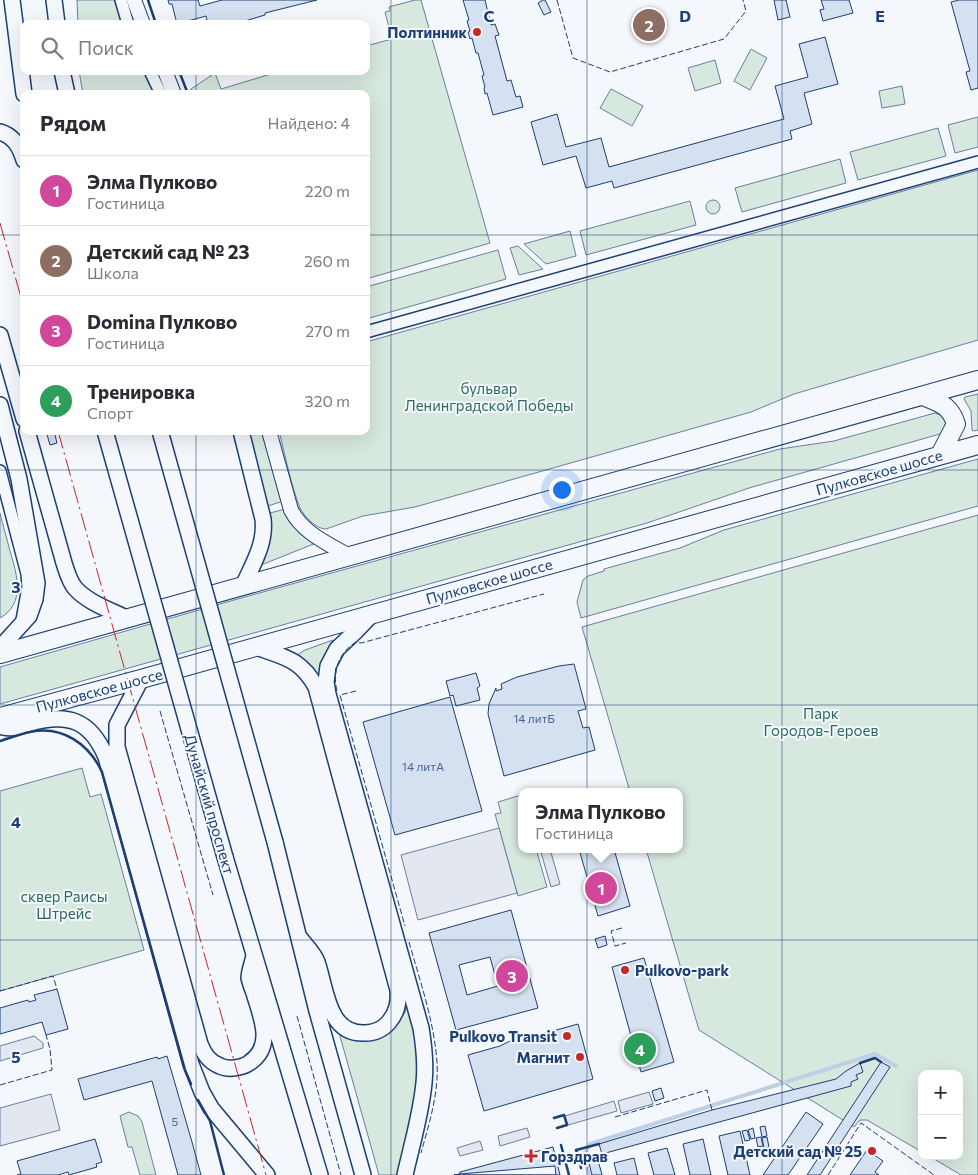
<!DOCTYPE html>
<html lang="ru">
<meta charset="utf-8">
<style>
body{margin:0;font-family:Commissioner,sans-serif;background:#f2f2f3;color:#2b2b33}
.controls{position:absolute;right:15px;bottom:15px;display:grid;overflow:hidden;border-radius:10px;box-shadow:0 5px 20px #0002}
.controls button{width:45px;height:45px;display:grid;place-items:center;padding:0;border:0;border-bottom:1px solid #e1e1e2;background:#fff;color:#2b2b33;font:25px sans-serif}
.you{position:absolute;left:561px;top:489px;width:18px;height:18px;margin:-12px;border:4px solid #fff;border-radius:50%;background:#1a73e8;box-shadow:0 0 0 8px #1a73e833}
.badge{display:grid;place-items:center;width:32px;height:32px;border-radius:50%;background:#c62828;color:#fff;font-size:16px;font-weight:700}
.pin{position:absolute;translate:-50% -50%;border:2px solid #fff;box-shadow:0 1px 5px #0006}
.popup{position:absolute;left:518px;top:788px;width:165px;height:65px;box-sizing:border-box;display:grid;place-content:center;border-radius:10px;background:#fff;filter:drop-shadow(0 1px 4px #0005);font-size:16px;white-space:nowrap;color:#7c7c81}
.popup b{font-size:19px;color:#2b2b33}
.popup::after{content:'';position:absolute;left:50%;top:100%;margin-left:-10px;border:10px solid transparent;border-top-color:#fff}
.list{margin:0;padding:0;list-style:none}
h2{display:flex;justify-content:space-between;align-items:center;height:65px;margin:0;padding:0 20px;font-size:21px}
h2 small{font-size:16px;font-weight:400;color:#7c7c81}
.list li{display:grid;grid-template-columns:32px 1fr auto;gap:15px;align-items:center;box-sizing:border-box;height:70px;padding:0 20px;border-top:1px solid #e1e1e2}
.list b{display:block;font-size:19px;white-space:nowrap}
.list p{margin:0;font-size:16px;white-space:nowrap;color:#7c7c81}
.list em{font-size:16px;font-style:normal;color:#7c7c81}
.icon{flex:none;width:28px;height:28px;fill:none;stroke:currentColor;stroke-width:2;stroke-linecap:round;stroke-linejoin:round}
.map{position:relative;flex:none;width:978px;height:1175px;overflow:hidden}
.search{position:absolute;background:#fff;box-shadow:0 5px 20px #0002;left:20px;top:20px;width:350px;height:55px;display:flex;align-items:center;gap:12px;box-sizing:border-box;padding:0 18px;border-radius:10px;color:#7c7c81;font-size:19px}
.panel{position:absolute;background:#fff;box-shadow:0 5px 20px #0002;left:20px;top:90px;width:350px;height:345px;border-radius:10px}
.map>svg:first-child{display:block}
.green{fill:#d7e8df;stroke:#687fa3}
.parking{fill:#e3e8f0;stroke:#687fa3}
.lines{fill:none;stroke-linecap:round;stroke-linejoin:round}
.stream{stroke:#bed0e5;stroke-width:4}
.building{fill:#d5e0f0;stroke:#1d3f73;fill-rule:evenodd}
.minor-casing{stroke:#1d3f73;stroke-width:14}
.tertiary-casing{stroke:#1d3f73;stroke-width:16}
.secondary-casing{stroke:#1d3f73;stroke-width:18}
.primary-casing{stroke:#1d3f73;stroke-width:20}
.minor{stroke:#f4f7fb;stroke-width:11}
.tertiary{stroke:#f4f7fb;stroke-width:14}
.secondary{stroke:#f4f7fb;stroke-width:15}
.primary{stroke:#f4f7fb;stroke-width:18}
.secondary-bridge-casing{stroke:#1d3f73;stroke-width:18;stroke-linecap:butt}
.secondary-bridge{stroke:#f4f7fb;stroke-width:15}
.fence{stroke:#1d3f73;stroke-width:1;stroke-dasharray:6 2.5;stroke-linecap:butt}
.wall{stroke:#1d3f73;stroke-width:2.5}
.power{stroke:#c62828;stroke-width:1;stroke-dasharray:18 4 2.5 4;stroke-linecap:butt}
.grid{fill:none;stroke:#1d3f73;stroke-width:1;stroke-opacity:0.55}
.poi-dot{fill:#c62828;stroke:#f4f7fb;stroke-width:2}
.labels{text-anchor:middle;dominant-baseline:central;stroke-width:4;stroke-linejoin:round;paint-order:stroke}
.number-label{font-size:12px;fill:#4b6792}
.poi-label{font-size:15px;font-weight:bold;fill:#1d3f73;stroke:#f4f7fb;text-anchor:end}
.park-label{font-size:15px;fill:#2c6c60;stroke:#f4f7fb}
.street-label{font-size:15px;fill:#1d3f73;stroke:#f4f7fb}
.grid-label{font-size:16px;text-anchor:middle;font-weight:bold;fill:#1d3f73;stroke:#f4f7fb;stroke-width:4;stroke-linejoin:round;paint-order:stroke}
</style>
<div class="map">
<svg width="978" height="1175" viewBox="0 0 978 1175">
<rect width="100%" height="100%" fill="#f4f7fb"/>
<path class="green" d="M77,0H116L123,24H78Z
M415,0H421L490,243L366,279V94H192L191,89L215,73L221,89L281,71H366V46L392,39L385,12L390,11L389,7Z
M751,49L767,58L750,90L734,81Z
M715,60L721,83L695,91L688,68Z
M79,71H145L155,94H136L121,91L107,94H83Z
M902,86L905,104L882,108L879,91Z
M611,89L643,106L632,126L600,108Z
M978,117V147L955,153L948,125Z
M938,128L946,156L858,180L850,152Z
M840,159L846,183L742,212L735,188Z
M978,170V340L794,394L751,412L415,507L363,516L326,529C316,529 305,517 300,508C291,485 285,455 279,431H366V342Z
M706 207a7 7 0 1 1 14 0a7 7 0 1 1-14 0Z
M690,201L696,225L586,255L580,231Z
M570,231L576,256L546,264L524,244Z
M518,246L543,269L519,275L510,248Z
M498,250L506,279L366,319V287Z
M978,394V430L974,431L972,430L971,411L964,399L965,397Z
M935,413L940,415L946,422L943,431L940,434L749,488L647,523L0,704V667L234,600L780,449L834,441Z
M247,431H264L283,501L268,506Z
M978,459V506L581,618L577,602L583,580L588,576L604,571V569L680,548L724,530Z
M285,509L316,543L261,565C267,547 274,532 270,513Z
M0,513C3,526 7,539 10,551C17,575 26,603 0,618Z
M978,515V1175H961L929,1156H959V1074H922V1152L867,1120H860L854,1127L699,1030L646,849H680V792H630L582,627Z
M333,640C324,654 322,666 322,682L310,665L297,655L305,650Z
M82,768L90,797L101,794L144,950L0,991V791Z
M521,795L522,801V849H536L547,887L518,896L495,814L501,813L498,802Z
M408,998L415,1022L419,1080L399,1175H379L338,1029L346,1033L401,1018L405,1012Z
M129,1112L138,1116L142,1122L156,1175H140L132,1147H128L120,1116Z"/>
<path class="parking" d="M499,828L517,893L418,920L401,855Z
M540,849H550L560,884L551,887Z
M34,1036L43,1043V1048L0,1061V1046Z
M649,1092L653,1104L621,1113L618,1101Z
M51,1094L60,1130L0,1146V1108Z
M614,1101L617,1111L568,1125L565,1116Z
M527,1128L530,1137L500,1146L498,1136Z
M480,1141L483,1150L460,1156L457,1148Z"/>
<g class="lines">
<path class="stream" d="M589,1175L584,1155L590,1144L875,1054L896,1066"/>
</g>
<path class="building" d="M168,0H198L200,6L222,0H317L265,13V15L235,24H208L206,16L177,24L172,4H169Z
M463,0H485L491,25L495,24L499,35L495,36L507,81L511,80L516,97L520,96L523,107L493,115L487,93L485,94L484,88L485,87L482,76L484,75L478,53H476L472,38L470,39L468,32L470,31L467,21L469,20Z
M543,0H545L551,12L544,15L538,3Z
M774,0H786L790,17L778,20Z
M821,0H849L853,13L823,21L820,10L824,9Z
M959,0H978V88L971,90L966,72L970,71L951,2Z
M825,37L838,84L804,93L812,124L790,131L792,139L614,188L612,181L586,188L576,156L543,165L531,122L557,114L566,147L601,138L609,167L784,119L775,86L808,77L799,44Z
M46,431H54L57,443L50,445Z
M574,664L586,709L578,711L583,728L589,727L595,750L504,776L488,714L489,704L496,688V691L502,689L501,684L517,677L559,666Z
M476,673L480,686L477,688L480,700L456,706L453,695L450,696L446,681Z
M450,697L482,811L395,835L363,722Z
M579,849H614L630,906L598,916Z
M511,910L538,1008L456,1030L429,933ZM490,957L498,986L467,995L459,965Z
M605,936L607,945L598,948L595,939Z
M644,958L674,1062L641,1072L612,967Z
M57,989L68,1029L46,1035L42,1022L0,1034V1008L28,1000L29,1002L36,1000L34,995Z
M578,1024L593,1079L484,1111L468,1055L500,1046L512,1040L524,1039Z
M167,1056L192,1142L201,1175H178L152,1081L84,1100L78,1079L157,1057L158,1059Z
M881,1062L890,1067L820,1175H807Z
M860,1063L863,1072L856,1075L858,1079L851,1082V1086L602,1154L599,1144L712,1110L836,1079L846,1071Z
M661,1088L664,1098L655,1101L652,1091Z
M806,1112L823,1124L788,1175H763Z
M765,1126L767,1136L762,1137L760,1127Z
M753,1128L755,1138L751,1139L748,1130Z
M747,1130L750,1140L745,1141L742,1131Z
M740,1131L750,1175H728L719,1136Z
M761,1137L763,1146L758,1147L756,1138Z
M767,1137L769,1147L764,1148L762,1138Z
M95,1139L102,1162L96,1164L97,1167L69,1175L68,1172L58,1175H17L21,1174L17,1161Z
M703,1139L711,1175H690L683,1144Z
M553,1147L560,1175H454L460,1174V1172Z
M667,1148L675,1175H654L648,1153Z
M867,1150L883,1161L875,1172L879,1175H850Z
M634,1158L638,1175H617L614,1163Z
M598,1160L602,1175H592L589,1163Z
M555,1166L556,1175H454L460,1174Z"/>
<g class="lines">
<g class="minor-casing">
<path id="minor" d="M121,0L128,24
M150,71L161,94
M366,332L978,162
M0,471L27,574L28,587L22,620"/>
</g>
<g class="tertiary-casing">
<path id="tertiary" d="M134,0L143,24
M165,71L174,94
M269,431L291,510C303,533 327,543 349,556"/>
</g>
<g class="secondary-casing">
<path id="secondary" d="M12,0L24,94
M54,0L57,24
M62,71L67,94
M0,132C14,136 20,147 24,160
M0,335L24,419
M0,405L19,479L37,583L35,599L29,616L0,648
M27,431L64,563C67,572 69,581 75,588C87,602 110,610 126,618
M241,431L263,519C266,543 253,564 243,586
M372,614L355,632L337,649L328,666L326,682L328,694L421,1028C424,1046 426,1064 424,1083C421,1114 412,1144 405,1175
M256,647C284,657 301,659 316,687L398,990C399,1003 397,1012 389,1022C383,1029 374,1033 365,1033C327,1035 326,987 317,962C314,953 305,945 299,937
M141,679L117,725V747L200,1044C204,1054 209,1062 220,1066C228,1070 242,1068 249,1063C275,1046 261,1017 254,993C252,988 250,982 249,978C249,971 253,962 254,955
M0,726C11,730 19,727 30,723C67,713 90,719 106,757L191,1064L202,1092L211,1108L267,1175
M275,842L317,1011L363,1175
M225,857L320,1175"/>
</g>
<g class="primary-casing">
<path id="primary" d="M923,396C940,403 950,405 956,424L940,455
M0,654L978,380
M0,717L141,679L978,445"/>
</g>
<use href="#minor" class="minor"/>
<use href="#tertiary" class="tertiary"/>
<use href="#secondary" class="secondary"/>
<use href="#primary" class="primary"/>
<g class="secondary-bridge-casing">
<path id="secondary-bridge" d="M105,431L225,857
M160,431L275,842"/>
</g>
<use href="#secondary-bridge" class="secondary-bridge"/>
<path class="fence" d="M557,0L573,58L610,72L724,39L746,11L743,0
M337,691C332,672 339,652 356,642L361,643L544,594
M356,691L340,695L405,926
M160,711L213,895
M622,928L611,931L615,946L626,943
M409,942C420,981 434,1021 437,1062C439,1093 429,1124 421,1153
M0,991L53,976L57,989
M297,1016L341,1175
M0,1085L52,1070L50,1049L46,1035
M615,1117L707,1090L712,1110
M828,1175L861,1123L934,1175"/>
<path class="wall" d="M148,0L156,24
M179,71L188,94
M0,741C10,738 20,734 30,732C62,725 89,744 102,772L185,1070L191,1084
M860,1063L875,1058L881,1062
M198,1100L210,1121L224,1175
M554,1118L564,1115L567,1125L557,1128
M561,1145L569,1175
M581,1168L576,1150L599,1144"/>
<path class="power" d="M0,223L24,308
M58,431L266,1175"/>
</g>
<path class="grid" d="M196,0V24M391,0V1175M587,0V1175M782,0V1175M196,71V94M0,235H24M366,235H978M196,431V1175M0,470H978M0,705H978M0,940H978"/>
<g class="poi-dot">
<circle cx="477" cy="32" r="5"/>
<circle cx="625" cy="970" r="5"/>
<circle cx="567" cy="1036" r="5"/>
<circle cx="580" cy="1057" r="5"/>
<circle cx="872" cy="1151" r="5"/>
<path d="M528.5 1148.5h5v5h5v5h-5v5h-5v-5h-5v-5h5z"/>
</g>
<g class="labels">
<g class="number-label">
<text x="534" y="718">14 литБ</text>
<text x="423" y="766">14 литА</text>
<text x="175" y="1121">5</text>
</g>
<g class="poi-label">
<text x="467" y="32">Полтинник</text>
<text x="635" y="970" text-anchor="start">Pulkovo-park</text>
<text x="557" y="1036">Pulkovo Transit</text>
<text x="570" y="1057">Магнит</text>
<text x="862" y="1151">Детский сад № 25</text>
<text x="541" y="1156" text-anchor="start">Горздрав</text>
</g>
<g class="park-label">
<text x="489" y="388">бульвар<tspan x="489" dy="17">Ленинградской Победы</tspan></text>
<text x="821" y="713">Парк<tspan x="821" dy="17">Городов-Героев</tspan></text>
<text x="64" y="896">сквер Раисы<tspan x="64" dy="17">Штрейс</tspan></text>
</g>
<g class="street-label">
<text transform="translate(879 472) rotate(-16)">Пулковское шоссе</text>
<text transform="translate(489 581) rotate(-16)">Пулковское шоссе</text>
<text transform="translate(99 690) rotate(-15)">Пулковское шоссе</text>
<text transform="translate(210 804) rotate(74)">Дунайский проспект</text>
</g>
</g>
<g class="grid-label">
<text x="489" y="22">C</text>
<text x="685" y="22">D</text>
<text x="880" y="22">E</text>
<text x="16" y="593">3</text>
<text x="16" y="828">4</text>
<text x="16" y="1063">5</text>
</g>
</svg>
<div class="controls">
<button>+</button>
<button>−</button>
</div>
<div class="you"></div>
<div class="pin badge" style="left:601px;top:888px;background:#d1479c">1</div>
<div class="popup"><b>Элма Пулково</b>Гостиница</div>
<div class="pin badge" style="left:649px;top:25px;background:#8d6e63">2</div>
<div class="pin badge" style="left:512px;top:976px;background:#d1479c">3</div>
<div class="pin badge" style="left:640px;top:1049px;background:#2e9e5b">4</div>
<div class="search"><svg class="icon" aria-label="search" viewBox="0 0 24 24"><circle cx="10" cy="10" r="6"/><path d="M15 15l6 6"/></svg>Поиск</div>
<section class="panel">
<h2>Рядом<small>Найдено: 4</small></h2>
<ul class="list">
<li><span class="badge" style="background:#d1479c">1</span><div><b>Элма Пулково</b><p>Гостиница</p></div><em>220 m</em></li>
<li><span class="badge" style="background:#8d6e63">2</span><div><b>Детский сад № 23</b><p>Школа</p></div><em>260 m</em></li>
<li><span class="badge" style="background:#d1479c">3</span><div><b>Domina Пулково</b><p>Гостиница</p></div><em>270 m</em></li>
<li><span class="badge" style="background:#2e9e5b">4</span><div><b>Тренировка</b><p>Спорт</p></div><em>320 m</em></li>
</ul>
</section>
</div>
